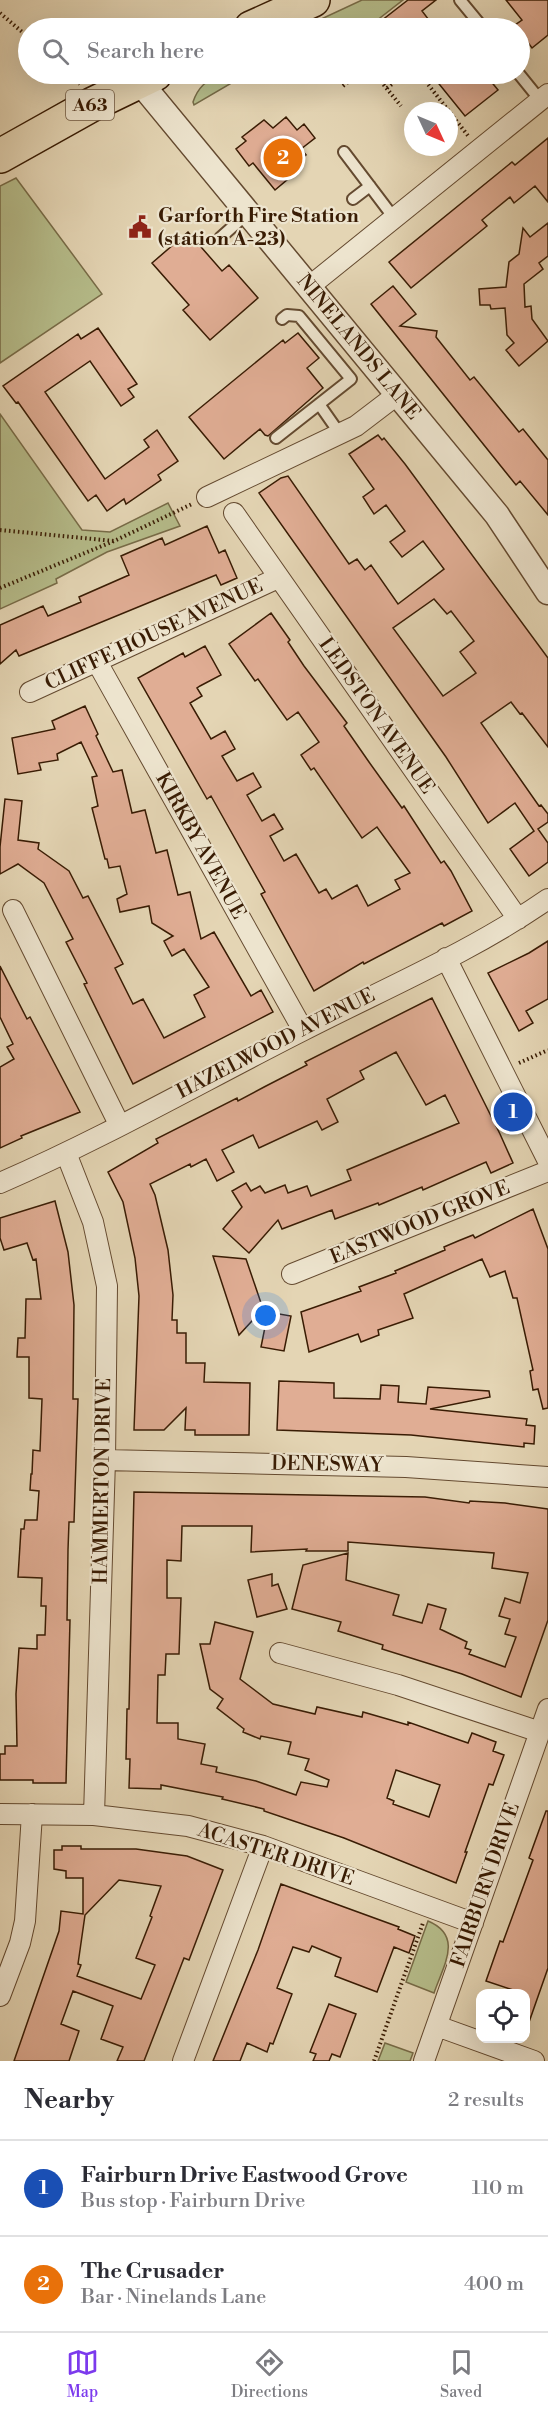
<!DOCTYPE html>
<meta charset="utf-8">
<style>
body{margin:0;font-family:"Libre Bodoni",serif;background:#f7f7f7;color:#2b2b33}
.controls{position:absolute;right:18px;bottom:18px;display:grid;overflow:hidden;border-radius:12px;box-shadow:0 6px 24px #0002}
.controls button{width:54px;height:54px;display:grid;place-items:center;padding:0;border:0;border-bottom:2px solid #e1e1e2;background:#fff;color:#2b2b33;font:30px sans-serif}
.compass{position:absolute;left:404px;top:102px;width:54px;height:54px;border-radius:50%;background:#fff;box-shadow:0 6px 24px #0002;rotate:134deg}
.you{position:absolute;left:266px;top:1316px;width:21px;height:21px;margin:-15px;border:4px solid #fff;border-radius:50%;background:#1a73e8;box-shadow:0 0 0 9px #1a73e833}
.badge{display:grid;place-items:center;width:39px;height:39px;border-radius:50%;background:#7c3aed;color:#fff;font-size:20px;font-weight:700}
.pin{position:absolute;translate:-50% -50%;border:3px solid #fff;box-shadow:0 2px 6px #0006}
.list{margin:0;padding:0;list-style:none}
h2{display:flex;justify-content:space-between;align-items:center;height:78px;margin:0;padding:0 24px;font-size:26px}
h2 small{font-size:20px;font-weight:400;color:#7c7c81}
.list li{display:grid;grid-template-columns:39px 1fr auto;gap:18px;align-items:center;box-sizing:border-box;height:96px;padding:0 24px;border-top:2px solid #e1e1e2}
.list b{display:block;font-size:22px;white-space:nowrap}
.list p{margin:0;font-size:20px;white-space:nowrap;color:#7c7c81}
.list em{font-size:20px;font-style:normal;color:#7c7c81}
.icon{flex:none;width:33px;height:33px;fill:none;stroke:currentColor;stroke-width:2;stroke-linecap:round;stroke-linejoin:round}
.map{position:relative;flex:none;width:548px;height:2061px;overflow:hidden}
.search{position:absolute;background:#fff;box-shadow:0 6px 24px #0002;left:18px;right:18px;top:18px;height:66px;display:flex;align-items:center;gap:15px;box-sizing:border-box;padding:0 21px;border-radius:33px;color:#7c7c81;font-size:22px}
.sheet{height:270px;background:#fff}
nav{display:flex;justify-content:space-around;align-items:center;box-sizing:border-box;height:84px;border-top:2px solid #e1e1e2;background:#fff;font-size:16px;color:#7c7c81}
nav a{display:grid;justify-items:center;gap:3px}
nav .on{color:#7c3aed}
.map>svg:first-child{display:block}
.green{fill:#b6bd8b;stroke:#786c48;stroke-width:1.5}
.building{fill:#e0ad94;stroke:#391c04;stroke-width:1.5;fill-rule:evenodd}
.lines{fill:none;stroke-linecap:round;stroke-linejoin:round}
.service-casing{stroke:#644a30;stroke-width:14}
.minor-casing{stroke:#644a30;stroke-width:22}
.tertiary-casing{stroke:#644a30;stroke-width:27}
.trunk-casing{stroke:#391c04;stroke-width:36}
.path{stroke:#391c04;stroke-width:4;stroke-dasharray:1.5 3;stroke-linecap:butt}
.service{stroke:#ede4ce;stroke-width:10}
.minor{stroke:#ede4ce;stroke-width:20}
.tertiary{stroke:#ede4ce;stroke-width:24}
.trunk{stroke:#e4d5b4;stroke-width:33}
.labels{text-anchor:middle;dominant-baseline:central;stroke-width:4.5;stroke-linejoin:round;paint-order:stroke}
.shield{fill:#ede4ce;stroke:#6f5841;stroke-width:1.5}
.shield-label{font-size:18px;font-weight:bold;fill:#391c04}
.poi-label{font-size:20px;font-weight:bold;fill:#391c04;stroke:#ede4ce;text-anchor:start}
.street-label{font-size:20px;fill:#391c04;stroke:#ede4ce}
</style>
<div class="map">
<svg width="548" height="2061" viewBox="0 0 548 2061">
<rect width="100%" height="100%" fill="#e4d5b4"/>
<filter id="stains"><feTurbulence type="fractalNoise" baseFrequency=".00333" numOctaves="4"/><feColorMatrix values="0 0 0 0 .2 0 0 0 0 .09 0 0 0 0 .02 0 0 0 .5 -.17"/></filter>
<radialGradient id="worn" r=".72"><stop offset=".6" stop-color="#630" stop-opacity="0"/><stop offset="1" stop-color="#630" stop-opacity=".3"/></radialGradient>
<path class="green" d="M362,0H403L367,28H302Z
M220,74H247L194,105L193,102C198,87 206,81 220,74Z
M16,178L102,294L0,363V186Z
M0,414L82,530L110,532L168,503L180,526L107,552L56,579L57,583L0,609Z
M428,1921C464,1936 443,1966 434,1993L406,1982Z
M385,2043L413,2053L410,2061H378Z"/>
<path class="building" d="M408,0H436L422,11L435,28H372Z
M506,0H548V35L532,48L515,25L522,20Z
M431,74H485L498,90L465,116Z
M286,117L297,130L304,124L315,138L301,149L306,155L290,168L292,171L286,176L288,179L275,190L253,163L249,166L236,149L246,141L242,137L264,120L273,128Z
M548,138V202L535,186L514,203L510,197L482,220L487,226L411,288L389,262L512,162L515,165Z
M548,223V256L539,263L543,269L524,284L525,307L531,306L532,319L548,341L519,366L506,350L514,343L507,335L505,308L491,309L490,305H480L479,289L506,287L509,262L519,254L523,228L530,237Z
M188,232L222,271L229,265L258,298L210,340L183,310L189,305L152,263Z
M393,286L416,314L400,326L437,331L436,337L470,380L474,377L519,432L523,429L548,460V515L520,481L516,485L371,304Z
M98,328L137,384L128,389L134,397L121,406L90,361L45,392L105,479L149,447L144,440L157,430L178,461L158,475L161,480L126,504L124,499L107,511L96,495L88,501L18,402L16,403L3,386L78,334L81,339Z
M298,333L319,358L307,368L323,388L268,436L265,435L260,429L224,459L189,417L283,340L285,343Z
M378,435L382,440L384,438L405,464L548,658V747L522,713L520,714L511,702L481,723L539,806L541,805L548,814V822L538,829L548,843V862L529,876L510,849L534,831L515,803L488,823L446,757L259,493L281,478L288,476L349,564L357,559L365,570L371,565L398,604L444,569L423,541L402,557L390,542L405,531L386,505L374,514L363,497L374,489L349,454ZM434,599L447,614L451,611L474,641L460,652L476,673L443,696L393,628Z
M207,526L219,553L225,550L237,578L221,585L216,575L19,656L16,650L0,664V625L43,606L48,616L81,602L79,597L129,575L121,556L162,538L165,545Z
M271,613L290,640L288,642L304,666L347,723L344,726L369,762L402,808L404,806L441,863L444,861L451,871L472,911L444,926L442,923L364,964L363,962L314,991L261,894L265,892L211,796L207,799L138,678L183,653L185,657L205,646L221,675L200,686L197,688L202,696L190,703L211,739L225,731L235,749L222,756L237,781L253,773L261,787L247,795L262,821L274,814L283,829L270,836L284,861L296,854L319,893L326,889L332,899L357,885L368,906L400,889L395,880L410,873L377,827L362,838L314,768L311,770L301,755L319,742L298,712L287,720L258,679L255,681L229,644Z
M85,706L98,734L96,736L113,772L122,770L132,813L145,810L156,853L167,850L178,895L190,892L201,939L214,932L251,996L261,990L273,1012L133,1084L84,984L87,983L66,942L73,939L44,883L18,864L0,874V847L5,799L22,801L18,840L39,843L38,849L69,871L83,898L88,896L123,964L115,968L133,1004L143,999L164,1038L205,1017L194,995L209,987L184,949L172,956L164,941L173,936L152,923L149,906L120,912L117,899L127,894L120,866L109,868L107,859H105L92,808L98,806L92,777L97,776L81,742L57,754L58,760L39,763L41,770L18,774L12,738L55,729L52,721Z
M548,941V999L526,1011L533,1023L519,1031L488,973L529,953Z
M0,966L27,1019L30,1017L80,1112L21,1136L22,1138L0,1148V1067L14,1059L7,1047L13,1044L0,1017Z
M432,998L500,1134L513,1163L491,1173L486,1162L423,1190L422,1187L379,1205L378,1203L335,1219L332,1210L282,1229L278,1220L249,1253L223,1229L242,1207L232,1191L246,1183L251,1191L260,1186L265,1193L285,1185L288,1193L307,1186L311,1196L351,1180L347,1170L459,1123L445,1095L426,1105L396,1052L360,1071L364,1079L327,1099L338,1122L322,1130L317,1121L259,1148L253,1135L222,1150L234,1172L217,1181L206,1159L191,1167L190,1164L150,1184L155,1195L168,1250L173,1295L172,1320H177V1333H186V1363H205L204,1382L250,1383L249,1435H195V1430H185L186,1408L164,1430H134L139,1296L135,1258L123,1202L108,1172L158,1143L156,1139L237,1098L238,1101L266,1086L307,1065L305,1062Z
M55,1201L68,1252L74,1305L73,1399H78L74,1522H69L68,1550L67,1620H70L66,1783H33V1780H0V1754H5V1746H17L16,1694L19,1648L37,1649V1635H45L46,1606H41L42,1578L18,1577L21,1529H24L25,1520H37L39,1491L30,1490L31,1474H32L33,1450L40,1451L42,1399L29,1398V1357H17L18,1338H25L26,1299H41L36,1259L33,1260L27,1243L4,1250L0,1238V1218Z
M533,1209L548,1249V1408L543,1409L538,1389L533,1390L530,1371L533,1370L517,1298H513L505,1271L490,1277L482,1259L404,1294L413,1318L378,1330L379,1335L361,1342L358,1334L309,1352L301,1312L361,1291L359,1287L396,1273L395,1271L445,1250L444,1247L458,1241L473,1235L475,1238Z
M213,1256L246,1259L259,1297L263,1309L239,1335Z
M268,1312L291,1316L284,1351L261,1347Z
M279,1381L334,1383V1398L380,1399L381,1385L399,1386L398,1402L426,1404L428,1387L489,1391L490,1397L430,1409L527,1419L526,1425L535,1426L534,1444L524,1443V1447L411,1435L277,1430Z
M134,1492L425,1497L469,1503L470,1501L505,1503L548,1509V1620L521,1697L462,1674L382,1649L383,1645L338,1631L341,1622L292,1609L303,1565L348,1553L346,1580L399,1595L393,1615L422,1623L428,1604L446,1609L440,1629L467,1642L465,1648L471,1650L469,1654L505,1667L516,1637L505,1634L510,1619L499,1616L505,1598L520,1603L528,1573L492,1568L494,1553L348,1542V1551H306L307,1549L251,1552L252,1526H182L181,1561L167,1560V1598H181L179,1654H166L165,1675H158L157,1723H178V1739L205,1744L201,1764L217,1767L216,1772L256,1781L296,1795L301,1782L327,1787L329,1780L305,1770L309,1759L288,1754L291,1742L261,1736L260,1739L243,1732L244,1729L217,1708L223,1699L210,1689L200,1644H210L215,1622L253,1632L240,1679L273,1704L315,1714L317,1707L362,1717L363,1712L408,1725V1722L468,1743L472,1733L496,1742L493,1751L504,1755L493,1785L489,1784L465,1852H467L456,1883L344,1838L264,1811V1809L222,1799L223,1797L161,1785V1789L129,1788L130,1759H126L127,1709H129ZM396,1770L440,1785L429,1817L393,1804L394,1801L387,1798Z
M272,1574V1586L278,1584L287,1609L257,1617L248,1580Z
M546,1811H548V1968L528,2025L525,2024V1994L486,1981L500,1941L503,1942L533,1860L529,1858Z
M62,1846H81V1849H136L187,1856L223,1870L189,1960L184,1958L144,2061H117L123,2047L101,2039L113,2006L73,1991L61,2024L79,2031L69,2061H14L59,1931L61,1911L83,1914V1878H66V1871L54,1869V1850H62ZM119,1880L161,1886L150,1916L152,1917L136,1958L155,1965L141,1999L77,1976L81,1965L78,1964L85,1915Z
M281,1884L399,1927L398,1929L415,1936L409,1953L394,1947L377,1992L335,1976L341,1958L312,1946L309,1952L293,1947L277,1988L292,1994L273,2044L270,2043L267,2052L247,2043L240,2061H213L258,1950Z
M329,2004L356,2014L340,2057L332,2054L329,2061H313L316,2054L310,2052Z"/>
<g class="lines">
<g class="service-casing">
<path id="service" d="M460,0L483,28
M519,74L540,100
M344,152L394,218
M353,199L370,186
M220,238L248,213
M319,404L340,434
M276,438L351,379L299,316L287,315L282,319"/>
</g>
<g class="minor-casing">
<path id="minor" d="M310,286L548,94
M207,497L356,426L398,394
M234,513L518,919
M97,662L303,1030
M30,692L278,578
M13,910L119,1124
M446,958L548,1161
M66,1153L93,1222L107,1286L105,1460L94,1815
M0,1183C104,1138 203,1081 304,1030C386,988 473,951 548,899
M292,1274L548,1171
M105,1460L406,1467L548,1477
M280,1653L398,1685L540,1732
M0,1814L94,1815L188,1826L263,1846L473,1923
M0,1996L20,1943L25,1921L32,1814
M437,2026L534,2061
M183,2061L263,1846
M424,2061L548,1709"/>
</g>
<g class="tertiary-casing">
<g id="tertiary">
<path id="s1" d="M139,81L497,515L548,592"/>
</g>
</g>
<g class="trunk-casing">
<path id="trunk" d="M251,28L313,0
M0,156L93,104L155,74"/>
</g>
<path class="path" d="M0,13L28,37
M70,74L80,84
M375,74L401,106
M420,74L469,137
M343,86L358,74
M387,88L405,74
M0,530L114,541
M0,588L114,541L192,504
M519,1063L548,1050
M374,2061L423,1923"/>
<use href="#service" class="service"/>
<use href="#minor" class="minor"/>
<use href="#tertiary" class="tertiary"/>
<use href="#trunk" class="trunk"/>
</g>
<defs>
<g id="civic-bare" transform="scale(1.8)"><path d="M-.6-6.5H3V-4.5H.6V-3L4-1V1h2V6H-6V1h2V-1L-.6-3ZM-1.2 2.5V6h2.4V2.5Z" fill="#8f2418" stroke="#ede4ce" stroke-width="2.5" paint-order="stroke"/></g>
</defs>
<g fill-rule="evenodd">
<use href="#civic-bare" x="140" y="227"/>
</g>
<g class="labels">
<rect class="shield" x="66" y="90" width="48" height="30" rx="4.5"/>
<g class="shield-label">
<text x="90" y="105">A63</text>
</g>
<g class="poi-label">
<text x="158" y="216">Garforth Fire Station<tspan x="158" dy="23">(station A-23)</tspan></text>
</g>
<g class="street-label">
<text stroke="none"><textPath href="#s1" startOffset="345">NINELANDS LANE</textPath></text>
<text transform="translate(154 635) rotate(-25)">CLIFFE HOUSE AVENUE</text>
<text transform="translate(376 716) rotate(55)">LEDSTON AVENUE</text>
<text transform="translate(200 846) rotate(61)">KIRKBY AVENUE</text>
<text transform="translate(276 1044) rotate(-27)">HAZELWOOD AVENUE</text>
<text transform="translate(420 1223) rotate(-22)">EASTWOOD GROVE</text>
<text transform="translate(327 1465) rotate(1)">DENESWAY</text>
<text transform="translate(103 1481) rotate(-89)">HAMMERTON DRIVE</text>
<text transform="translate(276 1855) rotate(18)">ACASTER DRIVE</text>
<text transform="translate(486 1885) rotate(-71)">FAIRBURN DRIVE</text>
</g>
</g>
<rect width="100%" height="100%" filter="url(#stains)"/>
<rect width="100%" height="100%" fill="url(#worn)"/>
</svg>
<div class="controls">
<button><svg class="icon" aria-label="locate" viewBox="0 0 24 24"><circle cx="12" cy="12" r="6"/><path d="M12 2v4M12 18v4M2 12h4M18 12h4"/></svg></button>
</div>
<svg class="compass" viewBox="-18 -18 36 36"><path d="M0-13l5 13h-10z" fill="#e53935"/><path d="M0 13l5-13h-10z" fill="#7c7c81"/></svg>
<div class="you"></div>
<div class="pin badge" style="left:513px;top:1112px;background:#1a4fb4">1</div>
<div class="pin badge" style="left:283px;top:158px;background:#e8710a">2</div>
<div class="search"><svg class="icon" aria-label="search" viewBox="0 0 24 24"><circle cx="10" cy="10" r="6"/><path d="M15 15l6 6"/></svg>Search here</div>
</div>
<section class="sheet">
<h2>Nearby<small>2 results</small></h2>
<ul class="list">
<li><span class="badge" style="background:#1a4fb4">1</span><div><b>Fairburn Drive Eastwood Grove</b><p>Bus stop · Fairburn Drive</p></div><em>110 m</em></li>
<li><span class="badge" style="background:#e8710a">2</span><div><b>The Crusader</b><p>Bar · Ninelands Lane</p></div><em>400 m</em></li>
</ul>
</section>
<nav>
<a class="on"><svg class="icon" aria-label="map" viewBox="0 0 24 24"><path d="M3 6l6-2 6 2 6-2v14l-6 2-6-2-6 2zM9 4v14M15 6v14"/></svg>Map</a>
<a><svg class="icon" aria-label="directions" viewBox="0 0 24 24"><path d="M12 3l9 9-9 9-9-9zM9 14v-3h6M13 9l2 2-2 2"/></svg>Directions</a>
<a><svg class="icon" aria-label="saved" viewBox="0 0 24 24"><path d="M7 4h10v16l-5-4-5 4z"/></svg>Saved</a>
</nav>
